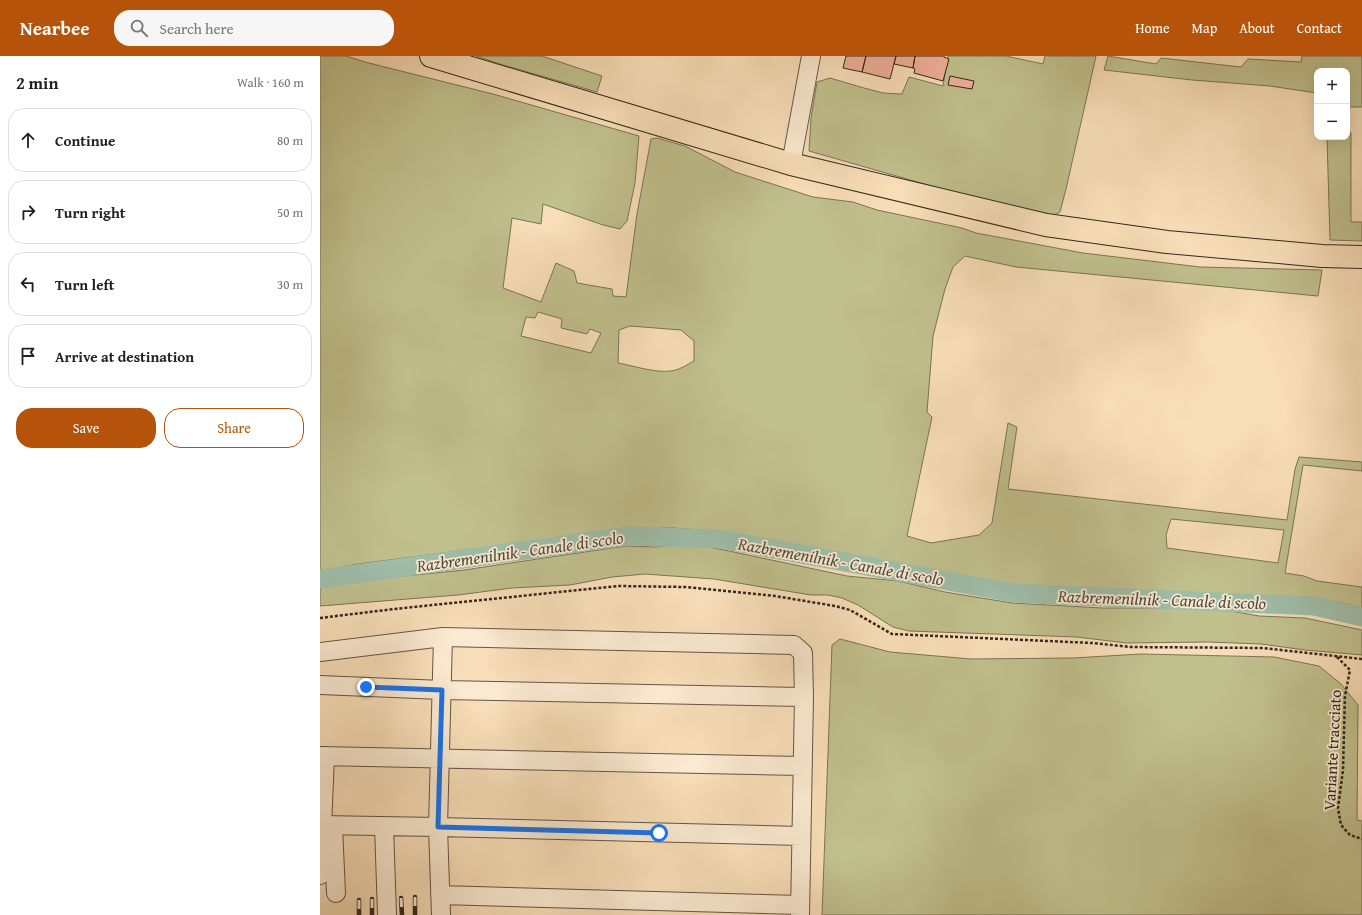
<!DOCTYPE html>
<meta charset="utf-8">
<style>
body{margin:0;font-family:"Gentium Book Plus",serif;background:#f6f6f6;color:#222}
.controls{position:absolute;right:12px;top:12px;display:grid;overflow:hidden;border-radius:8px;box-shadow:0 4px 16px #0002}
.controls button{width:36px;height:36px;display:grid;place-items:center;padding:0;border:0;border-bottom:1px solid #e0e0e0;background:#fff;color:#222;font:20px sans-serif}
.stop{position:absolute;width:12px;height:12px;margin:-9px;border:3px solid #1a73e8;border-radius:50%;background:#fff}
.stop.end{background:#1a73e8;border-color:#fff;box-shadow:0 1px 4px #0008}
.list{margin:0;padding:0;list-style:none}
h2{display:flex;justify-content:space-between;align-items:center;height:52px;margin:0;padding:0 16px;font-size:17px}
h2 small{font-size:13px;font-weight:400;color:#767676}
.list li{display:grid;grid-template-columns:26px 1fr auto;gap:12px;align-items:center;box-sizing:border-box;height:64px;margin:0 8px 8px;padding:0 8px;border:1px solid #e0e0e0;border-radius:16px}
.list b{display:block;font-size:15px;white-space:nowrap}
.list em{font-size:13px;font-style:normal;color:#767676}
.actions{display:flex;gap:8px;padding:12px 16px}
.actions a{flex:1;padding:9px 0;border:1px solid #b45309;border-radius:16px;text-align:center;font-size:14px;color:#b45309}
.actions .main{background:#b45309;color:#fff}
.icon{flex:none;width:22px;height:22px;fill:none;stroke:currentColor;stroke-width:2;stroke-linecap:round;stroke-linejoin:round}
.map{position:relative;flex:none;width:1042px;height:859px;overflow:hidden}
header{display:flex;align-items:center;gap:24px;box-sizing:border-box;height:56px;padding:0 20px;background:#b45309;color:#fff}
header strong{font-size:19px}
nav{display:flex;gap:22px;margin-inline-start:auto;font-size:14px}
.search{width:280px;height:36px;background:#f6f6f6;display:flex;align-items:center;gap:10px;box-sizing:border-box;padding:0 14px;border-radius:16px;color:#767676;font-size:15px}
main{display:flex}
aside{flex:1;background:#fff}
.map>svg:first-child{display:block}
.green{fill:#c0c08d;stroke:#7a7456;fill-rule:evenodd}
.lines{fill:none;stroke-linecap:round;stroke-linejoin:round}
.canal{stroke:#9fbdaa;stroke-width:19}
.building{fill:#eeaf97;stroke:#342720}
.minor-casing{stroke:#655546;stroke-width:20}
.major-casing{stroke:#342720;stroke-width:24}
.path{stroke:#342720;stroke-width:2.5;stroke-dasharray:3 2;stroke-linecap:butt}
.minor{stroke:#faead1;stroke-width:18}
.major{stroke:#f8deb8;stroke-width:22}
.rail-casing{stroke:#342720;stroke-width:4.5}
.rail{stroke:#faead1;stroke-width:3;stroke-dasharray:9;stroke-linecap:butt}
.route{stroke:#1a73e8;stroke-width:5}
.labels{text-anchor:middle;dominant-baseline:central;stroke-width:3.5;stroke-linejoin:round;paint-order:stroke}
.street-label{font-size:16px;fill:#342720;stroke:#faead1}
.water-label{font-size:17px;font-style:italic;fill:#4f4c42;stroke:#faead1}
</style>
<header>
<strong>Nearbee</strong>
<div class="search"><svg class="icon" aria-label="search" viewBox="0 0 24 24"><circle cx="10" cy="10" r="6"/><path d="M15 15l6 6"/></svg>Search here</div>
<nav><a>Home</a><a>Map</a><a>About</a><a>Contact</a></nav>
</header>
<main>
<aside>
<h2>2 min<small>Walk · 160 m</small></h2>
<ul class="list">
<li><svg class="icon" aria-label="ahead" viewBox="0 0 24 24"><path d="M12 20V5M6 11l6-6 6 6"/></svg><div><b>Continue</b></div><em>80 m</em></li>
<li><svg class="icon" aria-label="right" viewBox="0 0 24 24"><path d="M7 20v-9h11M14 6l5 5-5 5"/></svg><div><b>Turn right</b></div><em>50 m</em></li>
<li><svg class="icon" aria-label="left" viewBox="0 0 24 24"><path d="M17 20v-9H6M10 6l-5 5 5 5"/></svg><div><b>Turn left</b></div><em>30 m</em></li>
<li><svg class="icon" aria-label="arrive" viewBox="0 0 24 24"><path d="M6 21V4h12l-3 4 3 4H6"/></svg><div><b>Arrive at destination</b></div></li>
</ul>
<div class="actions"><a class="main">Save</a><a>Share</a></div>
</aside>
<div class="map">
<svg width="1042" height="859" viewBox="0 0 1042 859">
<rect width="100%" height="100%" fill="#f8deb8"/>
<filter id="stains"><feTurbulence type="fractalNoise" baseFrequency=".005" numOctaves="4"/><feColorMatrix values="0 0 0 0 .2 0 0 0 0 .09 0 0 0 0 .02 0 0 0 .5 -.17"/></filter>
<radialGradient id="worn" r=".72"><stop offset=".6" stop-color="#630" stop-opacity="0"/><stop offset="1" stop-color="#630" stop-opacity=".3"/></radialGradient>
<path class="green" d="M0,0H26L45,6L173,38L319,80L315,127L307,165L300,173L283,169L223,148L221,168L192,162L183,232L221,246L236,207L254,215L257,227L292,233L293,240L306,241L317,158L331,83L337,82L365,90L415,116L493,141L533,146L557,154L642,172L656,177L763,197L880,211L1002,214L998,240L696,211L645,200L633,211L625,233L613,280L607,356L612,361L587,480L611,487L659,479L672,467L688,367L697,371L688,433L967,464L975,413L979,401L1042,406V415L983,409L965,517L984,520L997,525L1042,531V552L1022,547L985,541L827,537L689,532L665,529L470,488L400,476L353,472L316,473L237,482L39,508L0,515ZM218,256L242,263L241,272L267,278L270,273L281,277L271,297L201,280L206,261L215,262ZM310,270L361,274L374,285V305C367,309 359,314 351,315C335,317 314,310 298,307L299,274ZM851,463L964,474L958,507L847,492L846,479Z
M156,0H222L282,20L277,36L183,9Z
M628,0H686L723,8L725,0H776L746,133L740,156L732,160L650,141L489,95L491,62L497,26L510,22L544,32L563,37L582,38L589,21L623,30Z
M788,0L836,8L841,2L921,11L928,3L981,6L982,0H1042V51H1027V15H997V37L950,30L872,24L784,14Z
M1027,71L1031,77V166H1042V185L1010,184L1007,81H1027Z
M362,488L383,490L409,495L527,520L578,525L625,536L692,547L782,552H850L911,555L939,560L985,562L1042,574V599L985,594L941,588L888,586L806,587L757,581L589,575L573,571L538,549L522,542L508,539H491L394,523L325,518L292,521L250,529L192,532L138,539L0,550V532L56,523L144,514L278,494L306,490L336,491Z
M520,583L570,596L651,603L753,602L821,598L954,601L999,610L1021,628L1038,649L1037,764L1042,765V859H502L512,589Z"/>
<g class="lines">
<path class="canal" d="M0,523L308,480L400,483L693,537L994,550L1042,561"/>
</g>
<path class="building" d="M526,0H546L542,16L523,12Z
M546,0H576L570,23L542,16Z
M576,0H595L593,12L574,8Z
M595,0H624V1L629,3L623,25L594,17L595,13L593,12Z
M630,20L654,25L652,33L628,29Z"/>
<g class="lines">
<g class="minor-casing">
<path id="minor" d="M471,108L491,0
M0,596L123,581
M0,629L122,634L484,641
M0,700L483,710
M0,769L118,771L481,780
M13,770L16,837
M64,770L67,859
M0,819L5,700
M120,839L480,849
M121,859L118,771L123,581L474,589L483,597L484,641L480,859"/>
</g>
<g class="major-casing">
<path id="major" d="M111,0L471,108L726,169L847,186L1002,200L1042,201"/>
</g>
<path class="path" d="M0,562L74,553L298,530L366,531L455,540L515,550L530,554L572,578L772,587L811,591L943,592L1042,603
M1017,601L1030,614L1025,640L1023,714L1018,752L1021,769L1030,779L1042,783"/>
<use href="#minor" class="minor"/>
<use href="#major" class="major"/>
<g class="rail-casing">
<path id="rail" d="M95,841V859
M81,842L82,859
M52,843V859
M39,844V859"/>
</g>
<use href="#rail" class="rail"/>
</g>
<g class="lines">
<path class="route" d="M46,631L122,634L118,771L339,777"/>
</g>
<g class="labels">
<g class="street-label">
<text transform="translate(1012 694) rotate(-87)">Variante tracciato</text>
</g>
<g class="water-label">
<text transform="translate(200 495) rotate(-8)">Razbremenilnik - Canale di scolo</text>
<text transform="translate(521 505) rotate(10)">Razbremenilnik - Canale di scolo</text>
<text transform="translate(842 543) rotate(2)">Razbremenilnik - Canale di scolo</text>
</g>
</g>
<rect width="100%" height="100%" filter="url(#stains)"/>
<rect width="100%" height="100%" fill="url(#worn)"/>
</svg>
<div class="controls">
<button>+</button>
<button>−</button>
</div>
<div class="stop" style="left:339px;top:777px"></div>
<div class="stop end" style="left:46px;top:631px"></div>
</div>
</main>
